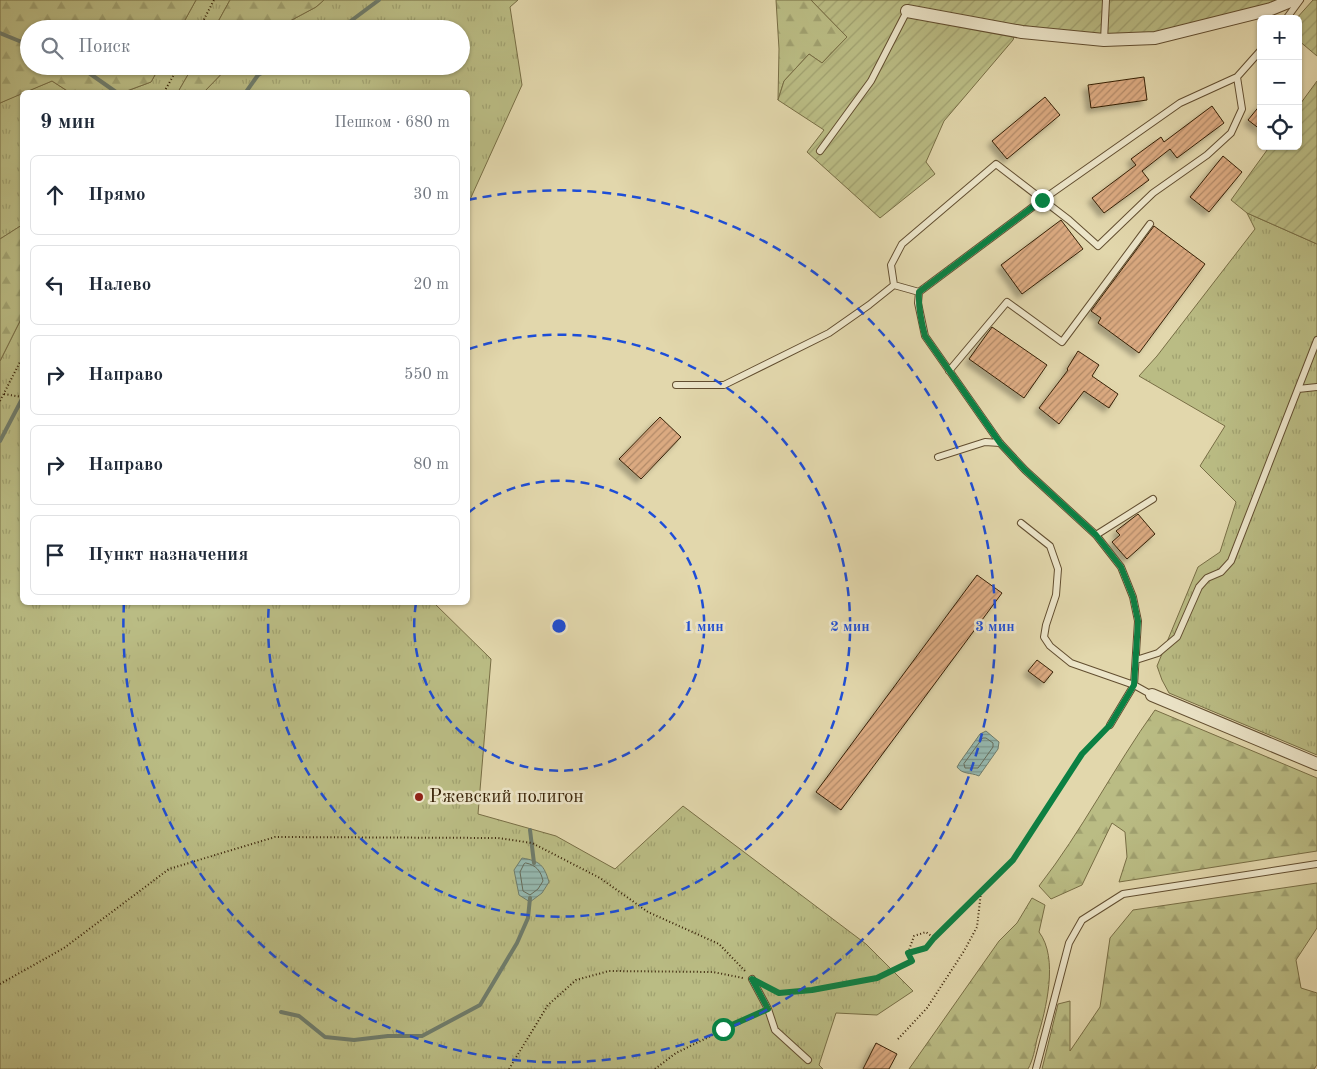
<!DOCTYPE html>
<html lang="ru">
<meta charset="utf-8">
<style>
body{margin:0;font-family:"Old Standard TT",serif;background:#f6f6f7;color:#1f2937}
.controls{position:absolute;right:15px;top:15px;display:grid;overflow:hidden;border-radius:8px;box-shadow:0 1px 4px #0004}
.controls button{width:45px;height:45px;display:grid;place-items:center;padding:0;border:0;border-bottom:1px solid #e0e1e3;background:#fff;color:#1f2937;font:25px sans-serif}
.stop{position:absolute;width:15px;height:15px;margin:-11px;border:4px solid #0b8043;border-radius:50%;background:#fff}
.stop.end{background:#0b8043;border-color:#fff;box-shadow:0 1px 5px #0008}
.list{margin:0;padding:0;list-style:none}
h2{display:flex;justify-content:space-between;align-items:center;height:65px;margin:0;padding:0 20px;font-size:21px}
h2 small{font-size:16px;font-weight:400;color:#747a83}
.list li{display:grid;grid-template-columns:32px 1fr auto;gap:15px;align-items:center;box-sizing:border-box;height:80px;margin:0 10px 10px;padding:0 10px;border:1px solid #e0e1e3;border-radius:8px}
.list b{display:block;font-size:19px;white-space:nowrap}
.list em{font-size:16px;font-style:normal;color:#747a83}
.icon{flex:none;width:28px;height:28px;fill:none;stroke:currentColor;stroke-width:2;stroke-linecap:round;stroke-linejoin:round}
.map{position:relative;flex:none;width:1317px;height:1069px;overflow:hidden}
.search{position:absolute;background:#fff;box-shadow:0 1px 4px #0004;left:20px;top:20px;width:450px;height:55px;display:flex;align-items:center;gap:12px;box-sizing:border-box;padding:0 18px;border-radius:28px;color:#747a83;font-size:19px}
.panel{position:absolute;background:#fff;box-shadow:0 1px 4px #0004;left:20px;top:90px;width:450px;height:515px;border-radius:8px}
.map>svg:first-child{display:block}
.grass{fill:url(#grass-tufts);stroke:#786e45}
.forest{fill:url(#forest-firs);stroke:#786e45}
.garden{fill:url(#garden-furrows);stroke:#786e45}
.water{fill:url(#water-rules);stroke:#6f7c6b}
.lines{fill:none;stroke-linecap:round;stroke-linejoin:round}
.shore{stroke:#666c5a;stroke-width:1}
.stream{stroke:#6f7c6b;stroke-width:4}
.building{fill:url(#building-hatch);stroke:#372106;filter:url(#shadow)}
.service-casing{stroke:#624e30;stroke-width:8}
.minor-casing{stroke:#624e30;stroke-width:14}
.path{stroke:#372106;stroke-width:2;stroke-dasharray:1 2.5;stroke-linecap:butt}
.service{stroke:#ece5c9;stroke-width:6}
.minor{stroke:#ece5c9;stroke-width:12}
.route{stroke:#0b8043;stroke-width:6}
.ring{fill:none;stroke:#1d4ed8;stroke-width:2.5;stroke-dasharray:9 6}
.poi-dot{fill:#8f2418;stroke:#ece5c9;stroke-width:2}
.labels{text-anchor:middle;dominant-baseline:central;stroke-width:5;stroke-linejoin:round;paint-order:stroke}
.poi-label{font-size:19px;fill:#372106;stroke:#ece5c9;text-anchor:start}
.centre{fill:#1d4ed8;stroke:#ece5c9;stroke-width:2.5}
.ring-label{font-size:15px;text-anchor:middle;font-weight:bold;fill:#1d4ed8;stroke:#ece5c9;stroke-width:5;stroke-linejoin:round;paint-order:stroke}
</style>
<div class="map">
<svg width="1317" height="1069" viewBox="0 0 1317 1069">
<defs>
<pattern id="grass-tufts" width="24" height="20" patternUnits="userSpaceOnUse" patternTransform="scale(1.25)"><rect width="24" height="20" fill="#babc84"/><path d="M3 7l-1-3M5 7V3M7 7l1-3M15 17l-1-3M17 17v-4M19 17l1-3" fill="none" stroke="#a0a170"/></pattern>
<pattern id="forest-firs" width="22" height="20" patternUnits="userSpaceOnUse" patternTransform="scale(1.25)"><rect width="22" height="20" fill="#babc84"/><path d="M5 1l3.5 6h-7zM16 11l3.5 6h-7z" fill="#a0a170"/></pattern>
<pattern id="garden-furrows" width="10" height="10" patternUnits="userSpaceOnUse" patternTransform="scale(1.25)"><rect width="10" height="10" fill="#babc84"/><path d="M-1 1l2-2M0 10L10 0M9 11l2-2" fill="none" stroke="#a0a170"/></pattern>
<pattern id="water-rules" width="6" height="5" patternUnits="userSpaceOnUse" patternTransform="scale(1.25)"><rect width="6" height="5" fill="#95b8af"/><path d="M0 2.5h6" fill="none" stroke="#7a958c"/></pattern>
<pattern id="building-hatch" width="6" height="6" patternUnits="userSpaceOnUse" patternTransform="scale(1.25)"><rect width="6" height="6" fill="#dbaa81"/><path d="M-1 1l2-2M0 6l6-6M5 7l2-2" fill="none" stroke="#b28a68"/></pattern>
<filter id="shadow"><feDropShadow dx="-4.5" dy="4.5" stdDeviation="2.5" flood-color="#0004"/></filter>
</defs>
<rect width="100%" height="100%" fill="#e2d7ac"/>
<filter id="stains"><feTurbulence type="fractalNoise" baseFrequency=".004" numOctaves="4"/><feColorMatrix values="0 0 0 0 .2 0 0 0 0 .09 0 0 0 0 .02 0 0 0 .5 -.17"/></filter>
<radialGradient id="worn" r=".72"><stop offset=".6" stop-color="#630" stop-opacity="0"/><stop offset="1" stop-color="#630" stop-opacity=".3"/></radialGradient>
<path class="grass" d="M196,0H230L214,29H180Z
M324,0H518L510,7L522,85L468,204V92H204L229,66H461V29H275L316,7Z
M160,66H193L178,92H124L151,82Z
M52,81L69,92H25Z
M22,93V225L0,239V103Z
M1247,213L1317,244V755L1169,693L1162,680L1157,666L1198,567L1220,552L1236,502L1200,466L1225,426L1139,376L1157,356L1255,229Z
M22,317V602L434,603L491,659L478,814L556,836L615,869L683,806L866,944L913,991L877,1015L836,1013L819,1065L823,1069H0V361Z"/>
<path class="forest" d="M0,0H196L180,29H29V66H160L151,82L124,92H69L52,81L0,103Z
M230,0H324L316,7L275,29H214Z
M776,0H811L847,37L822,63L809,54L784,81L778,100L779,49Z
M193,66H229L204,92H178Z
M22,225V317L0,361V239Z
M1155,710L1317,778V851L1119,882L1127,857L1125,832L1112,823L1082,885L1051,899L1039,886C1082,831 1114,767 1155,710Z
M1317,883V928L1296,960L1301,988L1317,993V1065L1314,1069H1042L1058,1004L1070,1001V1051L1100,1007L1110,938L1133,910Z
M1032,898L1045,905L1039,932C1059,958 1046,1010 1037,1039C1035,1049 1033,1060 1028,1069H909L999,941L1017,923Z"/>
<path class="garden" d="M811,0H1279L1274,4L1155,33L1101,36L1018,25L1013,40L944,121L926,162L935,174L880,218L807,152L824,130L778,100L784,81L809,54L822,63L847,37Z
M1313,0H1317V56L1298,40V19H1296Z
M1317,81V244L1247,213L1231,200L1270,146H1298V107Z"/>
<path class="water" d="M986,731L999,742L998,749L979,776C970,772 963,775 957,767L960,762L980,734Z
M522,858C540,861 544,865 549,882L542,893L530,902L519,895L514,870Z"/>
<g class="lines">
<path class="shore" d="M983,738H986L993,743V747L978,768H965L964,764Z
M526,863C536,865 541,871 543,881L538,889L530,895L523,891L520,872L524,864Z"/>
<path class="stream" d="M340,29L379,0
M0,33L29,45
M79,66L116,92
M246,92L258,75L274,66
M0,441L22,399
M530,830L534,863
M281,1012L299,1016L325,1037L354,1040L388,1036H422L480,1005L517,943L528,918L530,898"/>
</g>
<path class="building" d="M1144,77L1147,100L1091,108L1088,85Z
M1045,97L1060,115L1007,159L992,141Z
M1261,104V130L1248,120Z
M1212,106L1224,123L1177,158L1170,149L1142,171L1149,180L1104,213L1092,198L1136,165L1131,159L1161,137L1164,142Z
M1223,156L1242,172L1209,212L1190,197Z
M1061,220L1083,249L1022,294L1001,265Z
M1154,226L1205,264L1139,353L1098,323L1101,318L1091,311Z
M992,327L1047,365L1024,398L969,359Z
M1078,351L1099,365L1092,376L1118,394L1109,408L1084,391L1059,424L1039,408L1068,370L1067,369Z
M660,417L681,437L641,479L619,459Z
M1138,514L1155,534L1127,559L1112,542L1120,535L1116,531Z
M977,575L1002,593L841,810L816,792Z
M1037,660L1053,672L1044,683L1028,671Z
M876,1043L897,1054L889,1069H863Z"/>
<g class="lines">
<g class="service-casing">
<path id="service" d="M1286,19L1300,0
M1104,40L1106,0
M820,151L871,81L907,11
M894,285L891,265L902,244L996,164L1069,220L1098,246L1153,193L1207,155L1231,133L1242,109L1237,77
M949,371L1007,302L1062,342L1150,224
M676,385H724L829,333L869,305L894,285L919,292
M1298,389L1317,387
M938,457L985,442L1000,443
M1021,523L1050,546L1058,569L1056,595L1046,625L1044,637L1050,646L1071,663L1134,685L1152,695
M1096,535L1153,499
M1136,660L1158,653L1177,637L1199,587L1207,578L1221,572L1231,561L1317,340
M1110,725L1134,685L1138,621L1133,597L1121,567L1096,535L1025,470L1000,443L925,336L918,303L919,292L1042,200L1180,103L1237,77L1261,50
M752,979L768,1009L775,1030L808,1060
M1036,1069L1069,943L1082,920L1123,894L1317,864"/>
</g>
<g class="minor-casing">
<path id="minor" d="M907,11L1022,32L1104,40L1155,38L1271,9L1293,0
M1152,695L1317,764"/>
</g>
<path class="path" d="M199,29L214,0
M164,92L179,66
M4,394L22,397
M0,401L22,358
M908,953L914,936L926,932L934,938
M0,984L64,948L169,869L275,837L498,838L532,843L600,878L648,912L719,944L746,972
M768,988L779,993L812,990L877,978L912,961L908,953L926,948L934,938L1013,860L1082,754L1104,731
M898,1039L927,1008L964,951L977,927L981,892
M509,1069L548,1005L576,980L609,971L713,972L743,978
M655,1069L676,1053L760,1012"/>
<use href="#service" class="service"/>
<use href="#minor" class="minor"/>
</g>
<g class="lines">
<path class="route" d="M723,1029L768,1009L752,979L779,993L812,990L877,978L912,961L908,953L926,948L934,938L1013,860L1082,754L1110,725L1134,685L1138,621L1133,597L1121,567L1096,535L1025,470L1000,443L925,336C921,321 918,307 919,292L1042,200"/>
</g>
<g class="ring">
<path d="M468 513A145 145 0 1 1 416 603"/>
<path d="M469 349A291 291 0 1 1 269 603"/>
<path d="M468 200A436 436 0 1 1 124 603"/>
</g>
<circle class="poi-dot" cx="419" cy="797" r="5"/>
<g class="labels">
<g class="poi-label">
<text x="429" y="797">Ржевский полигон</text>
</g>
</g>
<circle cx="559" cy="626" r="8" class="centre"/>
<g class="ring-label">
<text x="704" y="631">1 мин</text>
<text x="850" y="631">2 мин</text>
<text x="995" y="631">3 мин</text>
</g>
<rect width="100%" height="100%" filter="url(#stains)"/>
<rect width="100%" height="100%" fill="url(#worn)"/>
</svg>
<div class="controls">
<button>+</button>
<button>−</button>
<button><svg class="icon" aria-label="locate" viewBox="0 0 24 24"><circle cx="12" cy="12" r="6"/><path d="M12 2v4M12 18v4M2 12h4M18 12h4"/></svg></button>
</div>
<div class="stop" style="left:723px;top:1029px"></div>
<div class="stop end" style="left:1042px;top:200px"></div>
<div class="search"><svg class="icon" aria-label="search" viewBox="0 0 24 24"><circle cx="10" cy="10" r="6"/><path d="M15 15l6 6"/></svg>Поиск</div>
<section class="panel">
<h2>9 мин<small>Пешком · 680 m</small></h2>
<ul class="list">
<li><svg class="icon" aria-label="ahead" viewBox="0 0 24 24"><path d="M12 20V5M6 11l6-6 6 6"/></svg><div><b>Прямо</b></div><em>30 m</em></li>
<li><svg class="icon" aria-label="left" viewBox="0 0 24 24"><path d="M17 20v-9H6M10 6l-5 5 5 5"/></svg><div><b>Налево</b></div><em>20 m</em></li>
<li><svg class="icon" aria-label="right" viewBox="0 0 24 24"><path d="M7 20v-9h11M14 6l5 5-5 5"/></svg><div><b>Направо</b></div><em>550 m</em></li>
<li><svg class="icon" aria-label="right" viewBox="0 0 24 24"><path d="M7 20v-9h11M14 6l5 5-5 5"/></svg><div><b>Направо</b></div><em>80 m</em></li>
<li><svg class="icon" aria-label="arrive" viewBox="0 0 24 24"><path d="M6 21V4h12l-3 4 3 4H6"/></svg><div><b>Пункт назначения</b></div></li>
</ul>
</section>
</div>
